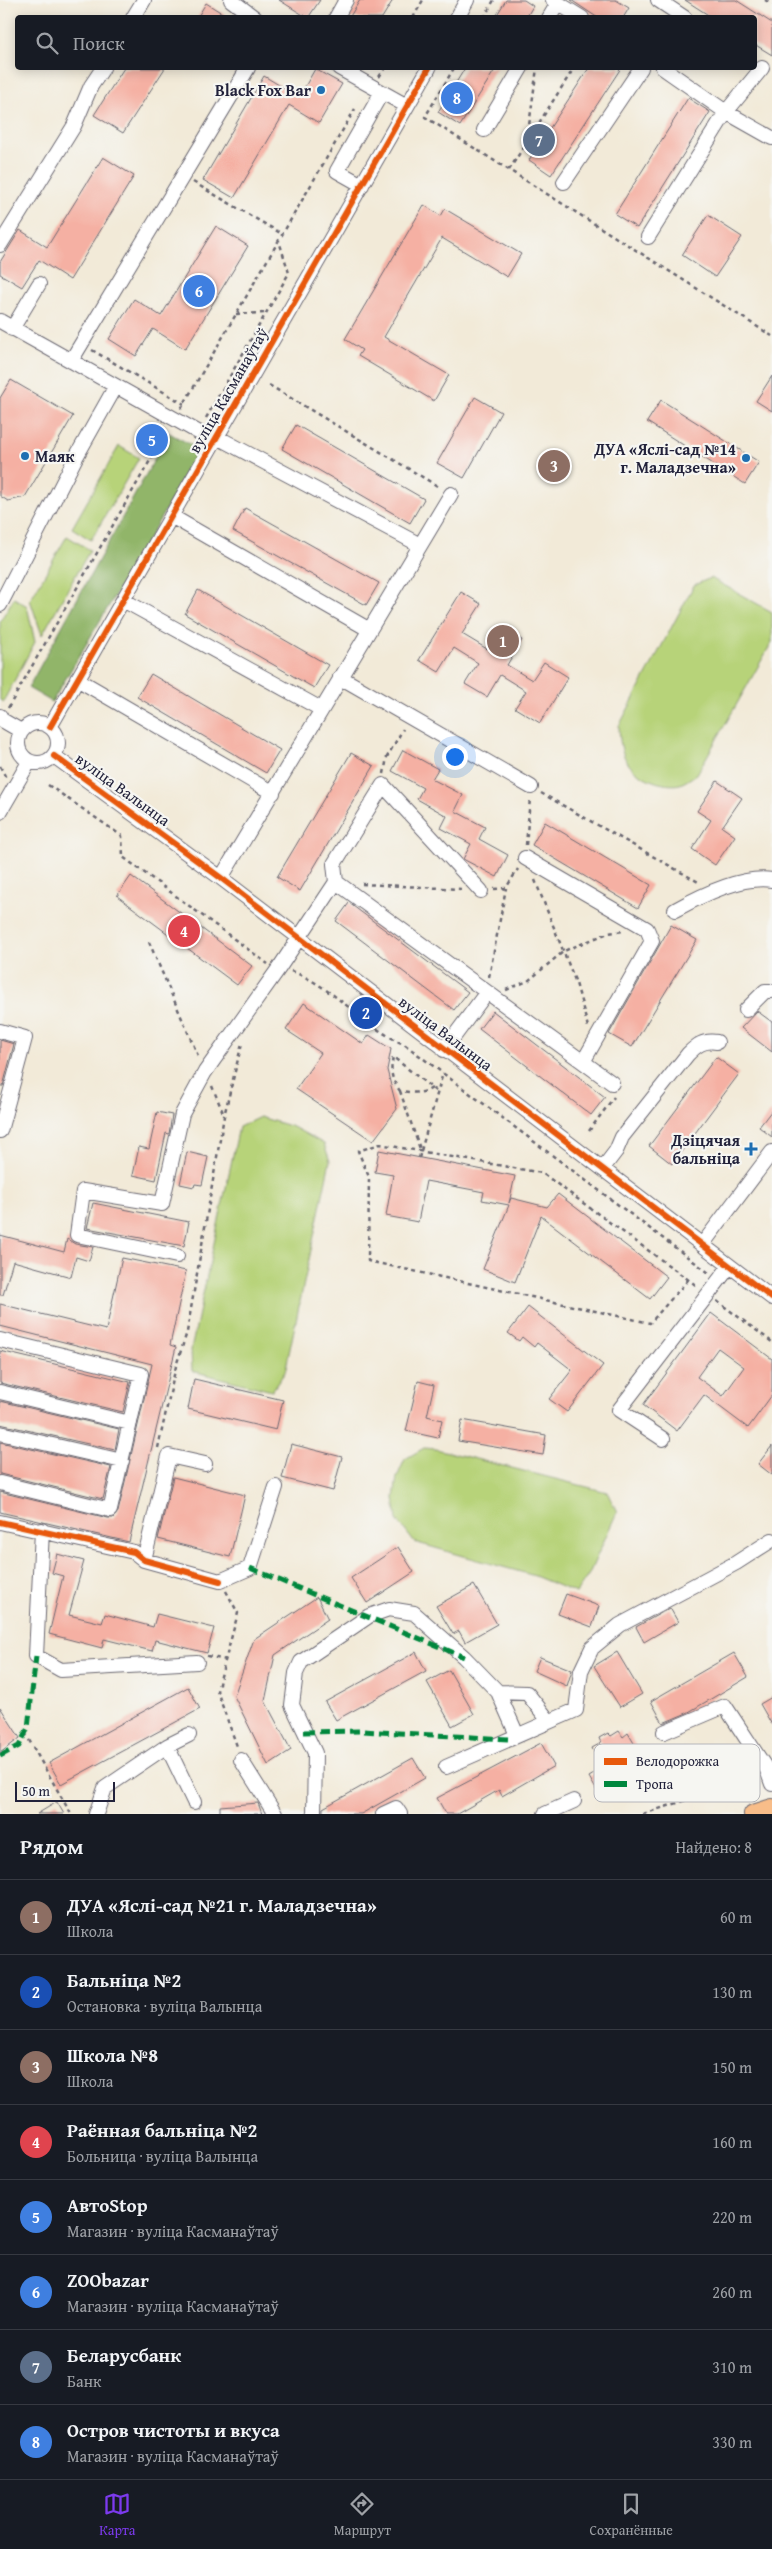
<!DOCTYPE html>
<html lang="ru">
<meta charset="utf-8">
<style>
body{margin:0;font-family:"Gentium Book Plus",serif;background:#20242c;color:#f1f3f6}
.scale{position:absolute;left:15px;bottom:12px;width:100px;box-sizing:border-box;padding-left:5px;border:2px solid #22223b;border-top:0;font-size:14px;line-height:18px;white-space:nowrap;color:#22223b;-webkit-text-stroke:4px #f6f6f2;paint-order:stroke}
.you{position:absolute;left:454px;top:756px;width:18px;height:18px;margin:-12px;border:4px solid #fff;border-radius:50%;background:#1a73e8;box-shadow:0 0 0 8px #1a73e833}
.badge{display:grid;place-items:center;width:32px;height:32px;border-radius:50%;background:#7c3aed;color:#fff;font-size:16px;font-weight:700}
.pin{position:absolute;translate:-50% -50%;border:2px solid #fff;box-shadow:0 1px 5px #0006}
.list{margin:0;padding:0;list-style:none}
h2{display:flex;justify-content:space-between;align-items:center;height:65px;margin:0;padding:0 20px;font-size:21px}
h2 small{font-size:16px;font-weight:400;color:#9ea1a6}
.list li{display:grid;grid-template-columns:32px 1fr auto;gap:15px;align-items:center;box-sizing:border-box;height:75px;padding:0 20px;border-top:1px solid #363941}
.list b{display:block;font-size:19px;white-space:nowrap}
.list p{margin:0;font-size:16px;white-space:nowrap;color:#9ea1a6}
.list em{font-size:16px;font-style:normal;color:#9ea1a6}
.icon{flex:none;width:28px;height:28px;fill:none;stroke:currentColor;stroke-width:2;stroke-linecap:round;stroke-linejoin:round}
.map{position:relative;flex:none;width:772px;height:1814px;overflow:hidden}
.search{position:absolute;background:#171b24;box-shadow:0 2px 12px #0003;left:15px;right:15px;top:15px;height:55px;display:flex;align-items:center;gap:12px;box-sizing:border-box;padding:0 18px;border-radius:5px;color:#9ea1a6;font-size:19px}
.sheet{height:665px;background:#171b24}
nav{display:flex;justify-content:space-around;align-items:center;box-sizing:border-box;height:70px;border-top:1px solid #363941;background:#171b24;font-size:14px;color:#9ea1a6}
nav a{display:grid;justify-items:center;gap:2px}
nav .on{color:#7c3aed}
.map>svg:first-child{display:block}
.green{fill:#b7d379;stroke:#6c7a5a}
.forest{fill:#91b569;stroke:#5a6c52}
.building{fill:#f5b0a3;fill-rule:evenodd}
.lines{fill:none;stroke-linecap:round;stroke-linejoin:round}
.minor-casing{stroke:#6b6872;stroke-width:16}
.major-casing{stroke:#6b6872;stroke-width:20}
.path{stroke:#6b6872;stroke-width:2.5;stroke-dasharray:4 4;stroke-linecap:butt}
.minor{stroke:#fff;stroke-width:14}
.major{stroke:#f8bd89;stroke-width:18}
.quiet{stroke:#00873e;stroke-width:5;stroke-dasharray:10 5;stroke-linecap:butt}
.cycleway-casing{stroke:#f6f6f2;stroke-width:9}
.cycleway{stroke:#e8590c;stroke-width:6}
.poi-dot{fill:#1f6fb2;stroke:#f6f6f2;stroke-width:2}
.labels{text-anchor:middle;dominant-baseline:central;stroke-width:4.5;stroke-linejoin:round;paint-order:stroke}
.poi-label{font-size:16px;font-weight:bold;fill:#22223b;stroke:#f6f6f2;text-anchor:end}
.street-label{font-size:16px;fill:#22223b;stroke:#f6f6f2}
.key{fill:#f6f6f2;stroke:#b6b6bb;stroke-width:1}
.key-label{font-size:14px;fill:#22223b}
</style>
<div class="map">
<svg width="772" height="1814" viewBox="0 0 772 1814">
<rect width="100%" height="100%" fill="#f6f6f2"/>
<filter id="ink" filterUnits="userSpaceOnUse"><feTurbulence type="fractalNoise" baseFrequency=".02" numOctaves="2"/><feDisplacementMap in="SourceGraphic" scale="10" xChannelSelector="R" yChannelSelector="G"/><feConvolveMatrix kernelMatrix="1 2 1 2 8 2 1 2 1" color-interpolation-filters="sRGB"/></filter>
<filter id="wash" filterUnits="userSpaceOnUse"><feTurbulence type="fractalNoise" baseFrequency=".0096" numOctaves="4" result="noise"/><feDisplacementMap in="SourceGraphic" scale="20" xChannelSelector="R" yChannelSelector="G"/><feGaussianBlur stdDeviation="1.12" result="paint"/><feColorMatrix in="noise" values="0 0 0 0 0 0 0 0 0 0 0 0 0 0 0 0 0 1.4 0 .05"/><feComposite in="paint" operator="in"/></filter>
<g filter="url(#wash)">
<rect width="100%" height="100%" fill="#f2ead8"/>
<path class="green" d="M119,446L139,458L91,540L72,528Z
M67,536L90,550L42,635L30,600Z
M711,578L772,612V642L697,774C692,777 686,782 680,784C673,786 660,784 653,781C625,770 620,754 619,726L694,585Z
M14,598L27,606L35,642L3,702L0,700V621Z
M260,1117L293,1127L324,1144L330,1161L285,1372L272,1391L192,1371L191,1350L239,1127Z
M424,1448L436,1449L607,1492L617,1512L589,1574L576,1593L535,1576L414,1542L397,1520L394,1498L397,1477L405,1459Z"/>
<path class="forest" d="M169,433L201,450L52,702L28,688Z"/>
<g id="blocks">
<path class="building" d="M279,0H320L308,18Z
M360,0H393L382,18H349Z
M506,0H524L533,6L526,18H495Z
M571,0H616L629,8L623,18H598Z
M685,0H736L772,23V55L754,44V18H713Z
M206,3L230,18H197Z
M124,68H165L123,133L94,115Z
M465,68H496L460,126L438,112Z
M589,68H621L551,175L529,160Z
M315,69L342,84L319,123L289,105L234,198L203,180L264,76L299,97Z
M688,98L710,112L637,228L615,214Z
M103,157L134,176L70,280L39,260L22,287L0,274V262L20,230L47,247Z
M424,205L441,216L445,209L521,254L507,277L442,238L384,337L449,375L434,401L358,356L362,350L345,339Z
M708,215L742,237L715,277L682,255Z
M216,226L248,246L185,349L153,329L136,356L109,339L134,299L161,316Z
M772,376V411L756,401Z
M11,380L73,416L25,497L8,501L0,496V398Z
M475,397L501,412L464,478L437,463Z
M661,400L759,462L745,484L647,422Z
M296,425L424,499L410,523L282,449Z
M153,427L163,433L151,452L142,446Z
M245,508L379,583L366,605L233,531Z
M198,590L328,665L314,688L185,614Z
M461,592L481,604L462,634L487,649L500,627L522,640L507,665L532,680L544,662L568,677L540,723L515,708L526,691L500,675L487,697L465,684L478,663L454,648L439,672L419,660Z
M151,674L280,750L266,773L137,697Z
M403,750L438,769L432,779L463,795L455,811L485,827L479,839L508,855L497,877L463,859L471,844L441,828L447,816L417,799L423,788L392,771Z
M351,753L374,766L300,891L277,877Z
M717,781L742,798L722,827L735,836L715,865L692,849L711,820L697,811Z
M545,822L651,885L638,908L532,845Z
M131,876L252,966L237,985L117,896Z
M349,903L468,992L454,1010L336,921Z
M671,925L697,940L632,1047L609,1034Z
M304,1003L363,1044L369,1035L391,1049L387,1070L397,1109L373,1141L296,1089L321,1053L286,1030Z
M493,1011L605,1097L591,1115L479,1029Z
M757,1011L772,1022V1052L741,1028Z
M0,1040L14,1044L3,1086H0Z
M716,1057L739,1074L672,1164L649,1146Z
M772,1110V1137L759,1127Z
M157,1112L172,1115L169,1134L166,1133L156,1180L133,1175L139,1147L149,1149Z
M379,1150L515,1176L509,1203L511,1198L547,1207L558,1194L667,1277L650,1299L541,1216L515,1282L483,1269L509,1205L482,1200L484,1192L426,1181L418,1222L386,1216L393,1175L375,1172Z
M187,1152L208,1157L202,1185L195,1184L194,1187L180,1184Z
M93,1203L189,1222L184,1246L87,1228Z
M0,1235L64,1252L67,1239L75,1244L93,1247L89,1261L76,1257L71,1277L13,1261L3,1295H0Z
M122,1258L186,1271L170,1345L176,1347L129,1542L0,1512V1492L108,1518H113L118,1512L152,1364L0,1326V1304L106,1330Z
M528,1307L603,1365L567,1412L549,1399L572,1370L537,1343L534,1347L522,1337L519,1341L508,1333Z
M711,1313L772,1359V1395L748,1428L704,1395L677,1431L643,1405ZM718,1348L744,1367L723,1396L697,1377Z
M0,1351L130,1382L123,1412L0,1383Z
M194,1379L283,1400L276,1430L188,1409Z
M418,1381L434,1385L427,1416L442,1420L438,1438L406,1431Z
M0,1401L119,1429L115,1450L0,1424Z
M462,1420L546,1435L543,1455L458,1441Z
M0,1442L111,1467L103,1499L0,1474Z
M291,1444L342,1457L333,1491L282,1478Z
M772,1446V1475L758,1464Z
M173,1477L245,1495L230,1557L158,1539Z
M398,1547L414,1572L367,1603L351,1578Z
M57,1554L84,1561L69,1615L102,1623L105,1614L153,1627L157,1614L214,1628L207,1653L155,1640L152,1651L104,1639L102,1648L49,1634L63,1576L52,1573Z
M474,1585L497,1624L465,1642L459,1631L453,1634L436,1606Z
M566,1594L599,1606L592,1627L558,1614Z
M317,1597L328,1619L275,1655L265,1701L291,1750L268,1765L234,1696L254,1639Z
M670,1608L678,1622L644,1642L636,1627Z
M416,1652L426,1671L336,1720L325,1702Z
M617,1652L642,1694L620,1707L594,1666Z
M734,1653L748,1677L687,1713L663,1723L651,1701Z
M540,1657L572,1670L567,1686L534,1671Z
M449,1670L474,1714L452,1726L427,1682Z
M188,1687L200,1709L61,1784L49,1763Z
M772,1697V1725L760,1704Z
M0,1707L20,1738L0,1753Z
M619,1731L623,1737L628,1733L645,1762L640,1766L644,1775L635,1779L637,1784L627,1789L625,1785L601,1798L589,1777L602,1769L592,1748L601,1743L599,1738L608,1733L611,1736Z
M541,1743L554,1766L502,1796L499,1790L457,1814H446L437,1798Z
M413,1758L425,1778L361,1814H323V1808Z
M57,1802L64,1814H37Z
M258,1803L262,1814H220V1806Z"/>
</g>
</g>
<g filter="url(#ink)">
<use href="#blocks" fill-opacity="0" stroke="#6b6872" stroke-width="1"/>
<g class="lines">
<g class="minor-casing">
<path id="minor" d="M231,0L255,18
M553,0L582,18
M658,0L685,18
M133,18L144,0
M336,18L346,0
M457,18L467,0
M549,18L558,3
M339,68L407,106
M663,68L726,112L772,138
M484,130L521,68
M564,182L641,68
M362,185L337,171L382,92
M648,237L726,112L762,68
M0,245L74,126L91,86L103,68
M0,321L214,441
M12,329L39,284
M71,361L248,68
M217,437L420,545
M171,516L368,629
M123,600L321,709
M0,605L76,457L116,386
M340,677L531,787
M77,679L273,793
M0,716L2,720L21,731
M18 743a20 20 0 1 1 40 0a20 20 0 1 1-40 0Z
M50,727L429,68
M54,756L221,878L772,1298
M0,812L29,762
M525,858L647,929L652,941L583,1062
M221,878L451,494
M481,891L383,785L334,864L336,882L612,1083
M675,910C700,896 743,875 772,880
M746,1010L765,991H772
M0,1031L25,1038L0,1131
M444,1050L487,992
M603,1168L616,1151L622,1137L688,1054C697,1045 703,1040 717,1042
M702,1245L772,1152
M177,1256L77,1235L83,1191L162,1204L182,1114L205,1072L279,968L336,882
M0,1340L141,1374L110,1510L0,1483
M0,1392L130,1423
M0,1433L122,1461
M663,1439L619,1410L729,1267
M0,1522L134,1552L144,1560L220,1581L250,1568L276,1487
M42,1530L36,1656L61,1670L197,1662
M144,1560L169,1456L205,1464
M498,1692L527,1693L549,1721
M664,1732L725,1706L767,1770L772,1784
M167,1746L194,1802
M241,1760L275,1814
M446,1767L576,1710L581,1671L592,1648L620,1625L736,1563L772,1540
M96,1814L105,1788L167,1746L189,1735
M314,1814L315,1753L292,1705L296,1673L301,1662L369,1616L389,1609L414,1613L464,1657L498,1692L517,1735
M383,1814L396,1808L400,1814
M545,1814L574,1801"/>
</g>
<g class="major-casing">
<path id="major" d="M753,1814L772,1808"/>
</g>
<path class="path" d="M765,0L772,4
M413,18L423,0
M484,18L494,0
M454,68L425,117L772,336
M379,77L385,68
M527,140L537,68
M509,170L574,68
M193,182L282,234
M236,314L266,313
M92,350L184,404
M269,385L439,487
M181,409L355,109
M206,418L289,273L279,241
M8,708L167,431
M0,766L6,778
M384,774L387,757L403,729
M48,785L122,836L123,857L268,964
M541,793L700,883
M526,845L530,798
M535,880L576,983L588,1027
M362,884L461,889
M494,889L506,888L518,869
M149,942L199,1058
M291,971C335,987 362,1026 404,1044L709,1273
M489,977L506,888
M506,990L528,981L564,951L608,933L624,931
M212,1086L224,1115
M432,1088C422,1095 411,1092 400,1091C391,1079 390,1072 393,1057L432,1088L438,1093
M400,1091L420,1149
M589,1131L614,1097
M419,1158L443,1073
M688,1280L650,1323L368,1261L369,1177L358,1151L380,1144L542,1173L697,1286
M717,1301L772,1342
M158,1448L176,1366L187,1332L224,1116L242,1043
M226,1591L238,1613L217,1691L238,1749
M207,1656L226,1660
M25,1733L71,1814
M643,1814L756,1778"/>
<use href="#minor" class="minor"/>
<use href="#major" class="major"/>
<path class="quiet" d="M250,1568L464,1657
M304,1732L362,1731L508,1739
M0,1756L19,1746L28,1728L36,1656"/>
<g class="cycleway-casing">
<path id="cycleway" d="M50,727L429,68
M54,756L221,878L772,1298
M0,1522L134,1552L144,1560L220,1581"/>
</g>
<use href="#cycleway" class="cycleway"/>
</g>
</g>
<g class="poi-dot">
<circle cx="321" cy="90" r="5"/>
<circle cx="25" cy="456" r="5"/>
<circle cx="746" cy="458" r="5"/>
<path d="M748.5 1141.5h5v5h5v5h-5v5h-5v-5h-5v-5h5z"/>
</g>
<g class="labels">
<g class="poi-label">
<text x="311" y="90">Black Fox Bar</text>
<text x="736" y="449">ДУА «Яслі-сад №14<tspan x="736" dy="18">г. Маладзечна»</tspan></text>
<text x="35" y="456" text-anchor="start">Маяк</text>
<text x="740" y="1140">Дзіцячая<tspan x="740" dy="18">бальніца</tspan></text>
</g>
<g class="street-label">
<text transform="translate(228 390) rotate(-60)">вуліца Касманаўтаў</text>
<text transform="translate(123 789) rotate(36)">вуліца Валынца</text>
<text transform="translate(446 1033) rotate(37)">вуліца Валынца</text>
</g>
</g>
<rect x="594" y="1744" width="166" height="58" rx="8" class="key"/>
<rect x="604" y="1758" width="23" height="7" fill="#e8590c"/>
<rect x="604" y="1781" width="23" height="6" fill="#00873e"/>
<g class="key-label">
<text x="636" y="1766">Велодорожка</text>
<text x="636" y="1789">Тропа</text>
</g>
</svg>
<div class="scale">50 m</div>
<div class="you"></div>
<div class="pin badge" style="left:503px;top:641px;background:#8d6e63">1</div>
<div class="pin badge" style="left:366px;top:1013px;background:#1a4fb4">2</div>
<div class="pin badge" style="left:554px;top:466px;background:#8d6e63">3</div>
<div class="pin badge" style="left:184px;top:931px;background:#e0444e">4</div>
<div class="pin badge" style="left:152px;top:440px;background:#3f7fe0">5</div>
<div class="pin badge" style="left:199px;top:291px;background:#3f7fe0">6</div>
<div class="pin badge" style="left:539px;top:140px;background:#5c6f8a">7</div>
<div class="pin badge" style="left:457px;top:98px;background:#3f7fe0">8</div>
<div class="search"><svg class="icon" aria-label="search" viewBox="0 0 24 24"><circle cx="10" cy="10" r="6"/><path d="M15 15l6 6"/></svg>Поиск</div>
</div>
<section class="sheet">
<h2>Рядом<small>Найдено: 8</small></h2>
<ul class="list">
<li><span class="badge" style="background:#8d6e63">1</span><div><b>ДУА «Яслі-сад №21 г. Маладзечна»</b><p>Школа</p></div><em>60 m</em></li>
<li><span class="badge" style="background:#1a4fb4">2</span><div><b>Бальніца №2</b><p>Остановка · вуліца Валынца</p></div><em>130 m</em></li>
<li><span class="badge" style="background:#8d6e63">3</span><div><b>Школа №8</b><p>Школа</p></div><em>150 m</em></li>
<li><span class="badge" style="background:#e0444e">4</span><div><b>Раённая бальніца №2</b><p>Больница · вуліца Валынца</p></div><em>160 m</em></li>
<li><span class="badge" style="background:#3f7fe0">5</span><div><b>АвтоStop</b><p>Магазин · вуліца Касманаўтаў</p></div><em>220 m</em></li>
<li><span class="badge" style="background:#3f7fe0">6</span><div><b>ZOObazar</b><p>Магазин · вуліца Касманаўтаў</p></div><em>260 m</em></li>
<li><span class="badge" style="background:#5c6f8a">7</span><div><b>Беларусбанк</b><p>Банк</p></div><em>310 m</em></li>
<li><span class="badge" style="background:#3f7fe0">8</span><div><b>Остров чистоты и вкуса</b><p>Магазин · вуліца Касманаўтаў</p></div><em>330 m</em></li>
</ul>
</section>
<nav>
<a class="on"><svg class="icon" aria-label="map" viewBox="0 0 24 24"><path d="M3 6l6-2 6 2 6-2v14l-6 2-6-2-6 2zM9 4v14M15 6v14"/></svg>Карта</a>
<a><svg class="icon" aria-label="directions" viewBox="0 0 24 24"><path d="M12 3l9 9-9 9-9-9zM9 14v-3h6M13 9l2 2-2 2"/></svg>Маршрут</a>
<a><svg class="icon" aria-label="saved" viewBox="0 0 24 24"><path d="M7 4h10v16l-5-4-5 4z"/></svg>Сохранённые</a>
</nav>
